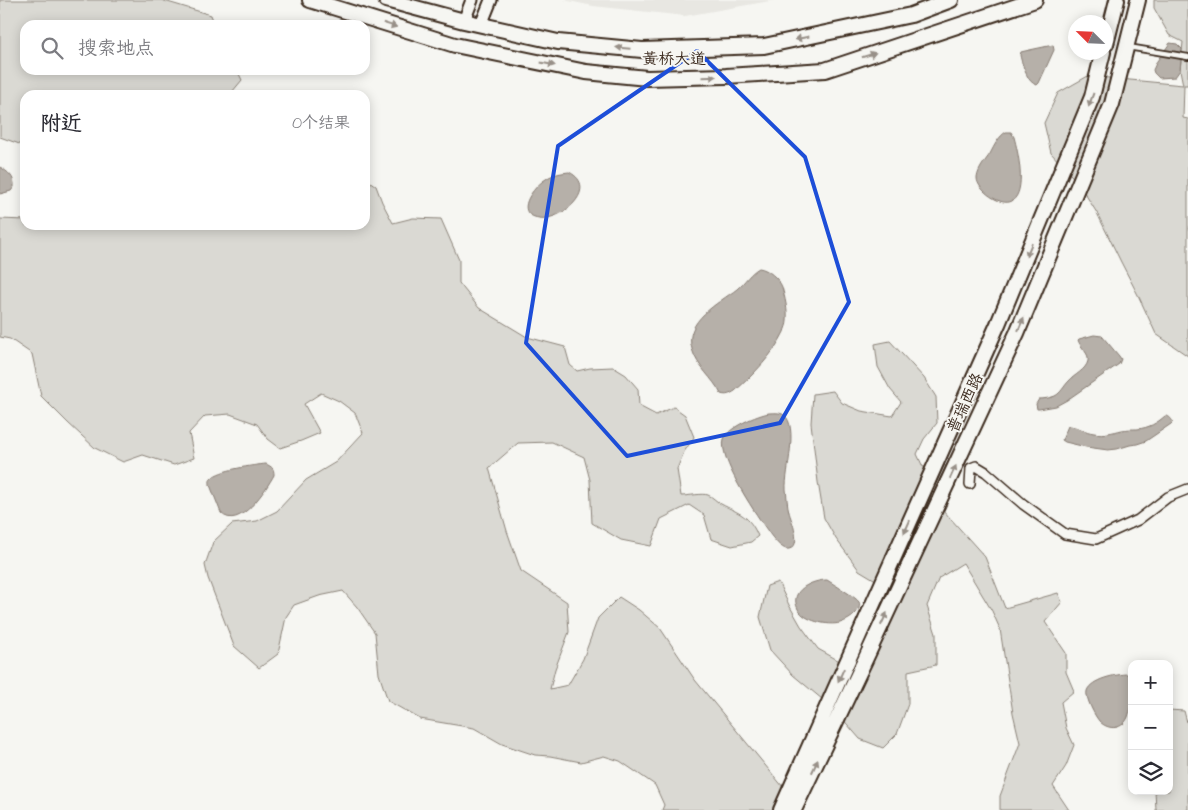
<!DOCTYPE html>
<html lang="zh">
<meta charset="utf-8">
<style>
body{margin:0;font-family:"Architects Daughter","LXGW WenKai TC",sans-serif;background:#f7f7f7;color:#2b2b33}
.controls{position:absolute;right:15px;bottom:15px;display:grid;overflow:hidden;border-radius:10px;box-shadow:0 2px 12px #0003}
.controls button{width:45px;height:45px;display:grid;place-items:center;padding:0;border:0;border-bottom:1px solid #e1e1e2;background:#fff;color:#2b2b33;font:25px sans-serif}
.compass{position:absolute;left:1068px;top:15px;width:45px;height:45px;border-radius:50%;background:#fff;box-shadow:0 2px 12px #0003;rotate:294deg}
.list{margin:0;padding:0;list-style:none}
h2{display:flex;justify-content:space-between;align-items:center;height:65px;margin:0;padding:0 20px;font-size:21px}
h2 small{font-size:16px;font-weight:400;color:#7c7c81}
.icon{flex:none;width:28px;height:28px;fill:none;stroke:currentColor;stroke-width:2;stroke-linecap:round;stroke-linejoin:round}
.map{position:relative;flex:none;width:1188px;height:810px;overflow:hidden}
.search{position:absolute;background:#fff;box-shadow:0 2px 12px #0003;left:20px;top:20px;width:350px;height:55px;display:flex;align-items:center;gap:12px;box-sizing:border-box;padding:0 18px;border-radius:15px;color:#7c7c81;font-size:19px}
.panel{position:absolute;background:#fff;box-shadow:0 2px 12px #0003;left:20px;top:90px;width:350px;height:140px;border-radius:15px}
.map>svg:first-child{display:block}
.built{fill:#e8e7e2}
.green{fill:#dad9d3;stroke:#8a8278}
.water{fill:#b6b0a9;stroke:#857a71}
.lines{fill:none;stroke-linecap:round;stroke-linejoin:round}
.service-casing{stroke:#3b2a1e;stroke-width:8}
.minor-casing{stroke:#3b2a1e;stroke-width:12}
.tertiary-casing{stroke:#3b2a1e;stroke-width:15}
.primary-casing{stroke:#3b2a1e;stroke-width:18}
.trunk-casing{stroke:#3b2a1e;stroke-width:18}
.service{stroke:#f6f6f2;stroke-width:4.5}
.minor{stroke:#f6f6f2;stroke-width:9}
.tertiary{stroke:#f6f6f2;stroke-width:11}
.primary{stroke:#f6f6f2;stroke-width:14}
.trunk{stroke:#f6f6f2;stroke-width:14}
.oneway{fill:#989088}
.marked{fill:none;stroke:#1d4ed8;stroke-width:4;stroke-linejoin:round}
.labels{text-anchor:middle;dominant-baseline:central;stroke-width:4;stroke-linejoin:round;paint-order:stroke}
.street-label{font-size:16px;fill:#3b2a1e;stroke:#f6f6f2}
</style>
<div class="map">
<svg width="1188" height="810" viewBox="0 0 1188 810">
<rect width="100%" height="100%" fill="#f6f6f2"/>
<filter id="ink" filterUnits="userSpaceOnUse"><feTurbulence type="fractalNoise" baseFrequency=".02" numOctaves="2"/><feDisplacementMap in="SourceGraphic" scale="10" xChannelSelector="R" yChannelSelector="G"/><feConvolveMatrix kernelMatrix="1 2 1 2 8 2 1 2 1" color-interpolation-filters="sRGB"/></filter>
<g filter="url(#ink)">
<path class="built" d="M564,0H775L685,16L593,6Z"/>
<path class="green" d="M0,0H161L211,15L215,25H25V70H237L242,80L232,92L228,95H25V146L0,137Z
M1154,0H1188V85H1184L1183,118L1188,119V356L1156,334L1138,295L1121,262L1097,213L1079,184L1051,153L1044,123L1058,93L1088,76L1183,85L1180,70L1183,42L1169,35L1154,8Z
M365,178L376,186L382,202L393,223L413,218L441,219L459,260V283L479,308L527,337L565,347L570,365L577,371L590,368L613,367L626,375L638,389L639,406L656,415L674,407L685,415L694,437L684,452L677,469L681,496C688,496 703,493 708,495C713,497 717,502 721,504C740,514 749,515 758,536L751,542L732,546L711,539L704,515L689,505L661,519L651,546L621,540L592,523L590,480L584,457L552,442L518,443L489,468L507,531L521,571L567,602L569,632L555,669L550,689L568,685L583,659L598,618L619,597L639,610L660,628L695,680L802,810H662L664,805L655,785L620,761L604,756L581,762L550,756L535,755L502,744L474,728L420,719L388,701L379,674L375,633L357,607L343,591L319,596L294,605L286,617L278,654L259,668L234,646L208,578L205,565L213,542L232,524L257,521L277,511L306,480L336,462L363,433L355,413L339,401L321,393L304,404L320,433L301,441L280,448L268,439L257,424L230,414L205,416L189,433L194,458L174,465L143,455L123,462L95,448L68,423L41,396L32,354L10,339L0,337V219L25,220V225L91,226L96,225H365Z
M890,341L924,378L936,397L937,423L924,439L917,454L923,467L939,465L954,467L955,486L942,509L985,557L1005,608L1058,593L1062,602L1045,622L1066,653V672L1074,691L1061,702L1066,728L1074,745L1066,766L1053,786L1069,810H1000V796L1020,743L1013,713L1000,629L992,611L963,563L939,578L927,606L936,634V665L908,671V704L897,734L883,748L860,739L834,709L793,675L770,650L760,617L767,586L778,582L789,605L801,626L818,649L843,663C849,661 858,659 862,655C877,639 878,604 879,582L859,570L836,539L824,518L818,482L811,423L813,394L833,391L842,403L861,411L892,416L901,402L890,389L878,367L875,344Z
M1169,710L1184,711L1188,726V810H1156L1155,791H1169Z"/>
<path class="water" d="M1170,43L1177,44L1182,49L1180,70L1175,77L1159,78L1154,73L1153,70L1157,61Z
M1053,45L1054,50L1039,83L1037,85C1035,84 1034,84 1033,83C1027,80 1021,61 1020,55L1021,52L1025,51Z
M1006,132H1011L1014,137C1018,152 1027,191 1012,201C1001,207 977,190 977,178C978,169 986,160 990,154C994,146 999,136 1006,132Z
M0,167C8,172 15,177 14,187L11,191L0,194Z
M569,172C601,188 561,222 539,218C512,214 534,186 546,179C553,174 561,173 569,172Z
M759,268C768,269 779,279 782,287C785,298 788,310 787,321C787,325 785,328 784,332C773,355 754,374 735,391C730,394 727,396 721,394C713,378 697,367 692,349C683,321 719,303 737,289C745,282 750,273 759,268Z
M1094,335L1102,336L1119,356L1121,359L1119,364L1067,400L1056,406L1039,409H1037L1036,404L1039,399C1044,399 1050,398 1055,396C1061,393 1064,386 1069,381C1074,375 1086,370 1088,361C1090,354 1080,347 1078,340L1079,339Z
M769,413C774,413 780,412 784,415C799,426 785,472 786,489C787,497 787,504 789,512C791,520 803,546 789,549C781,551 769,533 765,527C754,511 718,458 724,439C728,427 758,415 769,413Z
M1165,416C1169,416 1171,418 1173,422L1171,424L1146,441L1137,444L1130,445L1117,449L1108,450L1086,447L1065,442L1062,440L1068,426C1077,426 1085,432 1094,433C1104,435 1113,432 1122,430C1127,429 1132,429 1137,429C1149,428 1157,423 1165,416Z
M266,464C272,467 274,468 274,475C267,488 239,532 221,513L210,485C210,481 209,481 212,478C218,470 255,465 266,464Z
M827,580C833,584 856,597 859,602C861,606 858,610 856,613C852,618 846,621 840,623C828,626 804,621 798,609C788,590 813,580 827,580Z
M1128,674L1132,675C1132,689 1133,703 1128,717C1123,729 1110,731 1100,722C1095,717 1085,697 1087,691C1091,679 1117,674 1128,674Z"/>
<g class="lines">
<g class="service-casing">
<path id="service" d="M1128,47L1188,57"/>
</g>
<g class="minor-casing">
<path id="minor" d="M970,484L971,468L976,466L986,472L1023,504L1065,534L1096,539L1138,520L1168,497L1188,489"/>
</g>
<g class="tertiary-casing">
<path id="tertiary" d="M464,21L472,0
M481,25L491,0"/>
</g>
<g class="primary-casing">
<path id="primary" d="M1106,44L1117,0
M781,810L998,324L1092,97L1103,52
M794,810L865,660L1017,333L1112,104L1138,0"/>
</g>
<g class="trunk-casing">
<path id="trunk" d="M310,0L455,45L586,72L647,78L726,76L825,70L1035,0
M386,0L464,21L558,42L642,50L764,46L911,15L951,0"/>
</g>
<use href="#service" class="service"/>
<use href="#minor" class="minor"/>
<use href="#tertiary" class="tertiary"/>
<use href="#primary" class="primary"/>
<use href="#trunk" class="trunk"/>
</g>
<defs><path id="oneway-solid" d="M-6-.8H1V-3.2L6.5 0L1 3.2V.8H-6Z" transform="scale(1.25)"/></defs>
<g class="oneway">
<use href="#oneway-solid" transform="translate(390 25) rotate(17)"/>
<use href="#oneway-solid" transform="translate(802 38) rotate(168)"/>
<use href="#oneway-solid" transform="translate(623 48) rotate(-175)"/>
<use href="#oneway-solid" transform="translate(869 55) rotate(-18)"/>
<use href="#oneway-solid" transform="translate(548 64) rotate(12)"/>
<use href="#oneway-solid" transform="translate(709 77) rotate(-1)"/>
<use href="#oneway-solid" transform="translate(1091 100) rotate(110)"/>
<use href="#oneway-solid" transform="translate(1029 250) rotate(113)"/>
<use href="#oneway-solid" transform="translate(1021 324) rotate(-67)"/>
<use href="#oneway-solid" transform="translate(953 472) rotate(-65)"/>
<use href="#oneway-solid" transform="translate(907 527) rotate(114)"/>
<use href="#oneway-solid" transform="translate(884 619) rotate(-65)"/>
<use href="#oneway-solid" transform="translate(841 675) rotate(114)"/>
<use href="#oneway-solid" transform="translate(815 766) rotate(-65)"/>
</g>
</g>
<path class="marked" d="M697,51L805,157L849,302L780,423L627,456L526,343L558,146Z"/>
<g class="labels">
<g class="street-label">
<text x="674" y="59">黄桥大道</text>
<text transform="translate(965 403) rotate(-65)">普瑞西路</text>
</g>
</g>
</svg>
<div class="controls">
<button>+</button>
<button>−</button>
<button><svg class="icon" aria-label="layers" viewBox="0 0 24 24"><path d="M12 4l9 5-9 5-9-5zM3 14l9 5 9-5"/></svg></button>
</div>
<svg class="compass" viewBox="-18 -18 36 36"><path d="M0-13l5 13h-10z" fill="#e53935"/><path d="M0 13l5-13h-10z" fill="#7c7c81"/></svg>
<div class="search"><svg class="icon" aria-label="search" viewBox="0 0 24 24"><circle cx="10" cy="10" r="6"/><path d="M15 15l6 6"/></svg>搜索地点</div>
<section class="panel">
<h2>附近<small>0个结果</small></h2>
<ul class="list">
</ul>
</section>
</div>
